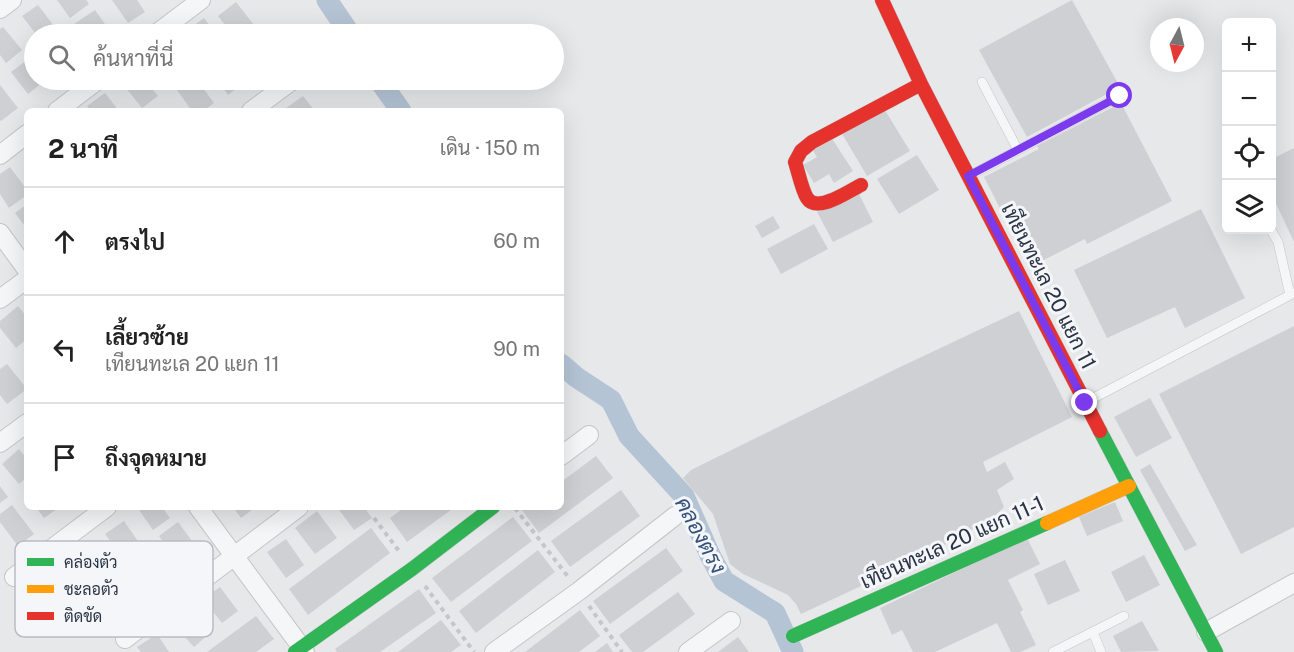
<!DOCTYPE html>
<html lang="th">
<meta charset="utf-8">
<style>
body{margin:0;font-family:"Public Sans",Sarabun,sans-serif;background:#f2f2f2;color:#222}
.controls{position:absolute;right:18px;top:18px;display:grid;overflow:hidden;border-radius:9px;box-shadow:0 6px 24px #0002}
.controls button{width:54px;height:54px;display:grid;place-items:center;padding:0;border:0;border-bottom:2px solid #e0e0e0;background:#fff;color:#222;font:30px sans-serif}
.compass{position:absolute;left:1150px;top:18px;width:54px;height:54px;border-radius:50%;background:#fff;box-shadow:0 6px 24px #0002;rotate:187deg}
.stop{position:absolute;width:18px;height:18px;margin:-14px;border:4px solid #7c3aed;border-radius:50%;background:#fff}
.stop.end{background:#7c3aed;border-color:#fff;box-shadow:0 2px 6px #0008}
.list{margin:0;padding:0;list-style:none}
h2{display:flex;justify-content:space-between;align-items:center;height:78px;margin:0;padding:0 24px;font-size:26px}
h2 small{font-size:20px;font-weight:400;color:#767676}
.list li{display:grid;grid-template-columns:39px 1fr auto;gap:18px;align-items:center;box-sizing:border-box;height:108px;padding:0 24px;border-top:2px solid #e0e0e0}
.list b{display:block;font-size:22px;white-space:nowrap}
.list p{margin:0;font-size:20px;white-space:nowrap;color:#767676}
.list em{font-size:20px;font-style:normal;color:#767676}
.icon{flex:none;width:33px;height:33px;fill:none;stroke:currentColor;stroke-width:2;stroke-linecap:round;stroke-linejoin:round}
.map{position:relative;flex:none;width:1294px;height:652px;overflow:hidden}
.search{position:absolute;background:#fff;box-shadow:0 6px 24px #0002;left:24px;top:24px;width:540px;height:66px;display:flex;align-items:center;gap:15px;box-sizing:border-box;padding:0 21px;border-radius:33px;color:#767676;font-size:22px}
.panel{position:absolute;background:#fff;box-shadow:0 6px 24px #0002;left:24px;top:108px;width:540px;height:402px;border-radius:9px}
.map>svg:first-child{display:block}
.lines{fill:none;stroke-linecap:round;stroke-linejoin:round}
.canal{stroke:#b4c4d5;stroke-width:21}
.building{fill:#ced0d3}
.lane-casing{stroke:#c4c6c8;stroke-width:10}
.street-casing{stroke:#c4c6c8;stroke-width:20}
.fast-casing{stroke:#c4c6c8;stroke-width:15}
.slow-casing{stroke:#c4c6c8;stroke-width:15}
.jam-casing{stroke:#c4c6c8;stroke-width:15}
.path{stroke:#c5c6ca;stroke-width:4;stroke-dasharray:4.5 4.5;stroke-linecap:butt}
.lane{stroke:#f5f6f7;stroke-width:9}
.street{stroke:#f5f6f7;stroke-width:18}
.fast{stroke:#30b455;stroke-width:14}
.slow{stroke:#ff9f0a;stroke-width:14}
.jam{stroke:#e5322d;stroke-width:14}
.route{stroke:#7c3aed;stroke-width:8}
.labels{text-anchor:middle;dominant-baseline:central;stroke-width:6;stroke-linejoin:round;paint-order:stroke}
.street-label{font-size:21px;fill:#2b3445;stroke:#f4f6f9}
.water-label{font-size:22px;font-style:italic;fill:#34527a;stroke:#f4f6f9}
.key{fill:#f4f6f9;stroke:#b8bcc3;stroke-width:1.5}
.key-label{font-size:16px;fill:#2b3445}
</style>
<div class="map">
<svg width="1294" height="652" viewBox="0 0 1294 652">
<rect width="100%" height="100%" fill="#e6e8ea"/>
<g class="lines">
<path class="canal" d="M327,0L350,34
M379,80L401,111
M561,364L576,377L611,400L629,436L684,496L710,555L724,581L775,613L793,652"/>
</g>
<path class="building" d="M57,0H86L89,4L70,18Z
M112,0H137L145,12L128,23Z
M1072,0L1120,87L1027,137L979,50Z
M236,2L254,25L243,34H232L218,16Z
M38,5L57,30L51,34H36L22,16Z
M95,10L112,34H82L74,24Z
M204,18L216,34H182Z
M3,27L22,50L6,63L0,55V29Z
M27,60L34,71V80H41L43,82L28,94L11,72Z
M124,80H145L158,96L142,108L121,82Z
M192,80H197L214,103L203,111H192L177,90Z
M217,80H243L245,82L228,95Z
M0,85L18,108L1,121L0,120Z
M105,93L119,111H91L87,106Z
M303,96L315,111H288L286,108Z
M1121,103L1172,201L1087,244L1085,239L1030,267L984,177L1039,149L1037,146Z
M883,107L910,151L867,176L841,132Z
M831,137L853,171L834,183L829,174L814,183L803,165L817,157L812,149Z
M1294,148V242L1272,195V159Z
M917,155L939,190L899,214L877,179Z
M10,167L27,190V195L9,208L0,194V174Z
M858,192L873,222L833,242L817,212Z
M27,204V229L15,213Z
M1201,209L1245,298L1185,328L1175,307L1107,338L1074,270Z
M773,216L780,228L762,238L755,226Z
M814,224L828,249L781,274L767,249Z
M18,306L27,317V339L16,348L0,328V321Z
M1019,311L1072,417L983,462L987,472L1005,462L1014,479L997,490L1004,507L993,518L917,560L801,614L796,604L788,595L743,574L730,564L713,514L683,478L691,470L898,368Z
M1294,326V527L1241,554L1159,394Z
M7,364L27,389L7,404L0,395V369Z
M1150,398L1172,438L1136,457L1114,417Z
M19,449L27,459V477L19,484L2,464Z
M596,456L613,478L539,533L522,510L527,507H561V482Z
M1150,464L1197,545L1185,551L1140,470Z
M0,486L8,497L0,503Z
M621,490L640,516L570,567L551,541Z
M1115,502L1123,521L1087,536L1079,517Z
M12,505L34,534L18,546L0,522V514Z
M36,507H60L44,518Z
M137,507H162L170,518L153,530Z
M233,507H256L241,518Z
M337,507H364L372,518L354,530Z
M405,507H455L407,542L390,518Z
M317,511L337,538L315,554L295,528Z
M513,517L532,541L451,602L432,578Z
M124,521L140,544L122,557L105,534Z
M178,522L198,549L178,563L159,536Z
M371,528L390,553L308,615L289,589Z
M1027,538L1040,564L1008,580L1023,610L1020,612L1036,645L1020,652H1011L997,623L935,652H913L902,630L892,635L880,608Z
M286,539L304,565L286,578L267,552Z
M666,548L683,571L610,624L593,601Z
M538,550L555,572L476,633L459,611Z
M1144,555L1160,585L1126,602L1111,572Z
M1065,560L1080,591L1048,605L1034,574Z
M220,587L238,611L222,623L203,599Z
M419,589L436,613L380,652H337L335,649Z
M678,592L695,614L643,652H632L619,635Z
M189,609L210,633L194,647L173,624Z
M580,610L600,636L579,652H525Z
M256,616L274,639L256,652H207Z
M441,620L461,645L451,652H398Z
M1142,621L1159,651L1121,652L1113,636Z
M157,634L169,652H141L137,647Z
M738,637L749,652H718Z
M607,643L613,652H595Z"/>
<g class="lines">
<g class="lane-casing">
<path id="lane" d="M982,82L1018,150
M971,175L1120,96
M1271,230L1278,242L1290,295
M1086,402L1294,293
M1093,632L1101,652
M1053,652L1124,616"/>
</g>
<g class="street-casing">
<path id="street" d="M0,9L12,0
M156,34L201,0
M57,111L98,80
M251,111L293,80
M0,155L27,134
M0,233L27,270
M0,299L27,279
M0,443L27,423
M561,456L589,435
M198,507L305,652
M14,577L107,507
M1206,632L1294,583
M125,639L299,507
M494,652L579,591L675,516
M688,652L731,621"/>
</g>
<g class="fast-casing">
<path id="fast" d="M1100,431L1216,652
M793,636L1047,523
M295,652L412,569L493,507"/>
</g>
<g class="slow-casing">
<path id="slow" d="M1047,523L1129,486"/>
</g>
<g class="jam-casing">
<path id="jam" d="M882,0L921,84L1100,431
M861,185C849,191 817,214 807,198C802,190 798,171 795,162L801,151L812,142L921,84"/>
</g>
<path class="path" d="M515,508L569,578
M374,518L399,551
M425,586L474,652
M589,606L622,652"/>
<use href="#lane" class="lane"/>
<use href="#street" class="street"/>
<use href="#fast" class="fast"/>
<use href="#slow" class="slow"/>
<use href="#jam" class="jam"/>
</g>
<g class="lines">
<path class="route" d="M1085,403L968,176L1120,96"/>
</g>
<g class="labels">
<g class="street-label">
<text transform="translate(1049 286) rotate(63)">เทียนทะเล 20 แยก 11</text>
<text transform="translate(952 542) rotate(-24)">เทียนทะเล 20 แยก 11-1</text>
</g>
<g class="water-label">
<text transform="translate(701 535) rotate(62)">คลองตรง</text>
</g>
</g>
<rect x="15" y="541" width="198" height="96" rx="9" class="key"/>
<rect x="27" y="558" width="27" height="8" fill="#30b455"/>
<rect x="27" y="585" width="27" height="8" fill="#ff9f0a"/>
<rect x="27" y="612" width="27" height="8" fill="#e5322d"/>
<g class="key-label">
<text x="64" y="568">คล่องตัว</text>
<text x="64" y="595">ชะลอตัว</text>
<text x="64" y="622">ติดขัด</text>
</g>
</svg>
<div class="controls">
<button>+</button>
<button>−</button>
<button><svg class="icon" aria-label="locate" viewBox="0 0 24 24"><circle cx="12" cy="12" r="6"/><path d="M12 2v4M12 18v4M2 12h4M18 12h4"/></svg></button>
<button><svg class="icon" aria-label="layers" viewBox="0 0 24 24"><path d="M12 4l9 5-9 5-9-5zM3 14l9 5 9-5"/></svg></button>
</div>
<svg class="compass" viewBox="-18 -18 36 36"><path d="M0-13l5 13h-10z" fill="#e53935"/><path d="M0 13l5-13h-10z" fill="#767676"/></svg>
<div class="stop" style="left:1120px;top:96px"></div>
<div class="stop end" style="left:1085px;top:403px"></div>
<div class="search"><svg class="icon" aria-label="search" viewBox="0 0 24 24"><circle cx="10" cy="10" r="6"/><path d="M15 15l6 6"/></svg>ค้นหาที่นี่</div>
<section class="panel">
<h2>2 นาที<small>เดิน · 150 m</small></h2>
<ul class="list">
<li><svg class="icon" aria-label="ahead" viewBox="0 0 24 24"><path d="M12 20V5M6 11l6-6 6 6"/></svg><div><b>ตรงไป</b></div><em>60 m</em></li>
<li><svg class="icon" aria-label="left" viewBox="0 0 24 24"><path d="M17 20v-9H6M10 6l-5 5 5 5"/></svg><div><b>เลี้ยวซ้าย</b><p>เทียนทะเล 20 แยก 11</p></div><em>90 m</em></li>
<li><svg class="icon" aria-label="arrive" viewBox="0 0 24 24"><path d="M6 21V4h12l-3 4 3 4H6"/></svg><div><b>ถึงจุดหมาย</b></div></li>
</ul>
</section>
</div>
